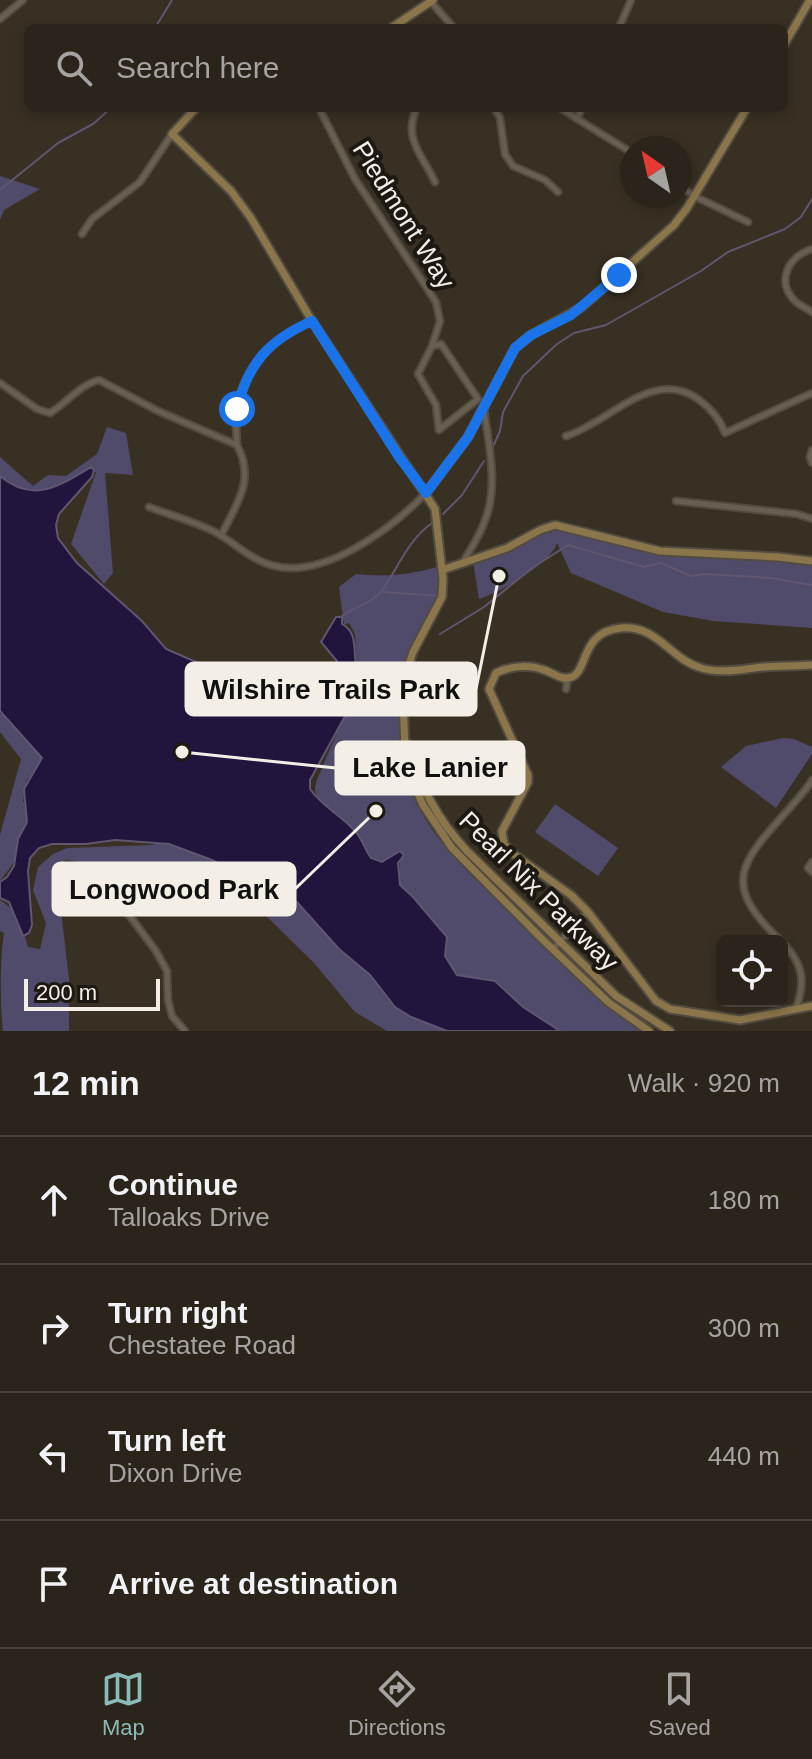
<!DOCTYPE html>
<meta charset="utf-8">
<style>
body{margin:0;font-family:Arial,sans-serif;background:#322c23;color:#f1f3f6}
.controls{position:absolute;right:24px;bottom:24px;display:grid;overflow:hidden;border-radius:12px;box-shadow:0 4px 12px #0003}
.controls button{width:72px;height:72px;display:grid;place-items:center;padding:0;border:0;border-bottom:2px solid #464139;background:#2a241a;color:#f1f3f6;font:40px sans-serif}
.compass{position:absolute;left:620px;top:136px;width:72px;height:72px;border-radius:50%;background:#2a241a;box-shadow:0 4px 12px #0003;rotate:326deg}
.scale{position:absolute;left:24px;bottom:20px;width:136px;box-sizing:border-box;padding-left:8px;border:4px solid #f4efe6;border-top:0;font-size:22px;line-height:28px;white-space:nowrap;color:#f4efe6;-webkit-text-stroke:6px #1c1912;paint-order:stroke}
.stop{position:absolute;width:24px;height:24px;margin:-18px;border:6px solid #1a73e8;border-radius:50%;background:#fff}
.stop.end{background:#1a73e8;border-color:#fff;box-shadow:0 2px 8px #0008}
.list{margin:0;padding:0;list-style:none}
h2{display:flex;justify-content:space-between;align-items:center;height:104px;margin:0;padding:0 32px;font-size:34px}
h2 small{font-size:26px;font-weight:400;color:#a5a4a2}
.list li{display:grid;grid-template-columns:52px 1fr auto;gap:24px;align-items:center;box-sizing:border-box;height:128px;padding:0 32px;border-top:2px solid #464139}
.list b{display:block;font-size:30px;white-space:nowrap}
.list p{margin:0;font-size:26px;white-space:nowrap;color:#a5a4a2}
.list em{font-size:26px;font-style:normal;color:#a5a4a2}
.icon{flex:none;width:44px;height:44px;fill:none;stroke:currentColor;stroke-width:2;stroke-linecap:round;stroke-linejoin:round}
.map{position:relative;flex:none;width:812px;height:1031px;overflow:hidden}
.search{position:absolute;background:#2a241a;box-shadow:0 4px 12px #0003;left:24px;right:24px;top:24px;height:88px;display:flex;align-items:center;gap:20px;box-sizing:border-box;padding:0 28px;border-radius:12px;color:#a5a4a2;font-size:30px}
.sheet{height:616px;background:#2a241a}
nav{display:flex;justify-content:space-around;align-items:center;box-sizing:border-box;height:112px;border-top:2px solid #464139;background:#2a241a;font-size:22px;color:#a5a4a2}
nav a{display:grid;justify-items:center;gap:4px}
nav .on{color:#8bbbb9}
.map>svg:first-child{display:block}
.green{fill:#504a6b}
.water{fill:#21153e;stroke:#605670;stroke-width:2}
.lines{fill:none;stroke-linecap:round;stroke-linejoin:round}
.stream{stroke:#605670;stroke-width:2}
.street-casing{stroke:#524c40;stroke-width:9}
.secondary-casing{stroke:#524c40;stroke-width:11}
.street{stroke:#685f50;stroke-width:5}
.secondary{stroke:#8b754a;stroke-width:7}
.route{stroke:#1a73e8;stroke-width:10}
.labels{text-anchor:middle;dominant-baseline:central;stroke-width:8;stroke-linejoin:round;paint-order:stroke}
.street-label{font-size:26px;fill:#f4efe6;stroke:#1c1912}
.leader{fill:none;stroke:#f4efe6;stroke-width:3}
.callout-dot{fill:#f4efe6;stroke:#1c1912;stroke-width:3}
.callout{fill:#f4efe6;stroke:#f4efe6;stroke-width:3}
.callout-label{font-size:28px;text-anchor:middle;font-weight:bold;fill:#111}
</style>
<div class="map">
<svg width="812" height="1031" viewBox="0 0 812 1031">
<rect width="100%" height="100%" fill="#383022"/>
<path class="green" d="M0,176L40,189L4,210L0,220Z
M107,427L126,433L133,475L105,473L113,573L104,584L71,544L96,472C85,471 80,474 71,479C35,498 34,500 0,476V457L33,486L48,475L66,476L97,454Z
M569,524L641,546L812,558V628L713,621L663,612L571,573L557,543C551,563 499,593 479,599L473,562L542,531L552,533L549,525Z
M437,567C445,607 423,616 410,650C405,663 403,677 401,691C397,731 399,767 417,804C439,849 480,883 516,918C556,958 594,1000 642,1031H547L495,981L458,975L445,956L434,921L400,885L399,851L382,862L371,858L358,835L319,799L307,806L317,798L315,790L316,782L336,735L344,718L357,708L367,688C362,678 356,667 356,655C354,639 359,638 349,623L344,625L339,587L356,574C386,577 409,575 437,567Z
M0,714H6L49,758L27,780L23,801L36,823L18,857L0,881V835L21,759L0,732Z
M783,738L794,739L812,747V754L776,808L721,767L746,746Z
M555,804L618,848L598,876L535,832Z
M176,837L271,880L462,1031H387L355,1012L314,963L251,901L141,871L65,860L58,885L69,979V1031H3C0,1005 0,958 4,933L0,931V900C18,911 23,928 28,947L40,949L46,923L33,890L38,867L53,854L67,848L152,845Z"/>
<path class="water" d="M91,467L94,470L92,477L59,514L56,525L58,538L77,563L142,621L166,649L235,679L248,681L298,667L316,664L336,665L337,661L321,642L336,617H342V624C358,633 353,649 356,664C358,673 363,681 367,688L357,708L344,718L310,780V789C323,808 345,817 358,835C363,842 366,851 371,858L382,862L400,851L404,855L398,863L400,885L413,897L447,937L445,956L457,975L495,981L523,1007L560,1031H447L411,1017L395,1007L370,975L339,949L297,902L212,860L169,844L115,840L86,844H52L39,848L30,858L28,871L32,925L29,933L23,936L9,902L0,898V882L7,877L14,866L18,839L27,822L24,789L42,758L0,711V476C33,504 59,486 91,467Z"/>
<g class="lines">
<path class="stream" d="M155,28L172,0
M0,190L58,143L93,124L111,108
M492,449L500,431L503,412L523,376L557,344L574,333L606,325L701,271L728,252L785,229L801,217L812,199
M443,514L462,495L484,461
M383,592L440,596
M341,617C354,606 372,605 383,589C399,566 408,540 432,523
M440,634L484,607L532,568L568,545L644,567L661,563L691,576L705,574L771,578L812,585"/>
<g class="street-casing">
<path id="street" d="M431,2L454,28
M0,19L23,0
M619,28L631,0
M319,108L355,179L436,302L440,321L432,346
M417,108C402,138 423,156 435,182
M494,108L500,118L505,154L513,166L545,180L558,192
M560,108L632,153
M577,119L582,108
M680,186L694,196L748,222
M82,234L92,219L140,182L172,134
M812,249C789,256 775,281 795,301C799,305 806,308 812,312
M441,344L478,399L439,430L436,405L418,374L432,346Z
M0,383L37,409L50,413C67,403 79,385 99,380L158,411L237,445C256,481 236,504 221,536
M566,436C609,423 652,367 698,399C710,408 720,419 725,433L812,393
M237,445C237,435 235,424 236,414C241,368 272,338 312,321
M812,450L810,457L812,463
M676,501L797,514L812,519
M149,507C170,515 193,521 213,531C233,541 249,559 271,565C323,581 392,528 426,493
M463,562C470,550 479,537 484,523C499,488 489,446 484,410
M564,679L567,683L566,689
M812,862L808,868L812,872
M74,884L120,908L129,915L156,951L167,971L168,1000L172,1016L185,1031
M781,941C720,884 740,863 789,809C797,799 806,791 812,780
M782,942C803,963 806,981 796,1008
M553,949L587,912"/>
</g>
<g class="secondary-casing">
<path id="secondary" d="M391,28L433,0
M784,45L810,0
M196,108L172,134L231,191L251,218L312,321L435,509L443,579L442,597L413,652L406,673L403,697L405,751L411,777L423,805L452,848L541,938L608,1002L649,1031
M426,493L468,437L515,348L531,335L582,307L674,225L687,208L747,108
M442,570L507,548L540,530L555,525L660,551L778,557L812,561
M812,665C796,666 779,666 763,667C743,669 721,674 701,668C670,659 658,625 621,628C577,632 590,677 567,678C559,679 552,672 544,670C529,664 511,666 496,673L489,689L528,775V782L502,831L504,844L512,853L571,895L588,912L656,1001L670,1009L740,1020L812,1006
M408,744C420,786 437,819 467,851L616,996L670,1031"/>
</g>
<use href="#street" class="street"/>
<use href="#secondary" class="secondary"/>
</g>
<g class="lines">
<path class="route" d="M237,409C248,363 269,340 312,321L399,457L426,493L468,437L515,348L531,335L571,315L619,275"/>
</g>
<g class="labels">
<g class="street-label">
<text transform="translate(404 215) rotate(58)">Piedmont Way</text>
<text transform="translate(539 891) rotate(45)">Pearl Nix Parkway</text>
</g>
</g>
<path class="leader" d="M499 576L476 689M182 752L336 768M376 811L295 889"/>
<g class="callout-dot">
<circle cx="499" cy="576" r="8"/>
<circle cx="182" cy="752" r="8"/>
<circle cx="376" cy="811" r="8"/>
</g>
<g class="callout">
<rect x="186" y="663" width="290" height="52" rx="8"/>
<rect x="336" y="742" width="188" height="52" rx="8"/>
<rect x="53" y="863" width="242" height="52" rx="8"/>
</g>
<g class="callout-label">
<text x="331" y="699">Wilshire Trails Park</text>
<text x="430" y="777">Lake Lanier</text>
<text x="174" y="899">Longwood Park</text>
</g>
</svg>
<div class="controls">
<button><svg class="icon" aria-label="locate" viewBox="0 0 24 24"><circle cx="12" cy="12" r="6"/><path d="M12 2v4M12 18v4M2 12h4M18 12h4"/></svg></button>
</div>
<svg class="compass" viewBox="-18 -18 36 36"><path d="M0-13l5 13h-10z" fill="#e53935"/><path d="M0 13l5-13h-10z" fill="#a5a4a2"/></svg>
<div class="scale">200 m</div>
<div class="stop" style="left:237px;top:409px"></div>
<div class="stop end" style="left:619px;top:275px"></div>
<div class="search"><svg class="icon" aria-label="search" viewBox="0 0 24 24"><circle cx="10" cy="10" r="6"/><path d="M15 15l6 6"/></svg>Search here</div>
</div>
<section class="sheet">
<h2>12 min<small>Walk · 920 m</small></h2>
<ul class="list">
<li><svg class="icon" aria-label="ahead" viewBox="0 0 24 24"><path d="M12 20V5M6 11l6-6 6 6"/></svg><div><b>Continue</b><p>Talloaks Drive</p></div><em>180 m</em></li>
<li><svg class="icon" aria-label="right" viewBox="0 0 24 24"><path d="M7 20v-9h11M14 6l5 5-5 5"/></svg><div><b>Turn right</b><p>Chestatee Road</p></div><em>300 m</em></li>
<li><svg class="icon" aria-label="left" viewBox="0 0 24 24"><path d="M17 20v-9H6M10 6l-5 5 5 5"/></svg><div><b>Turn left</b><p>Dixon Drive</p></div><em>440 m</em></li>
<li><svg class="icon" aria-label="arrive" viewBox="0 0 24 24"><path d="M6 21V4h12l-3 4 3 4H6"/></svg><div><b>Arrive at destination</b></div></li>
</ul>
</section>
<nav>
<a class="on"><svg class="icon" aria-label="map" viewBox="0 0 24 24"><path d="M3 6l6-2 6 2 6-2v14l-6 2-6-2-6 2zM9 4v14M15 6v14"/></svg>Map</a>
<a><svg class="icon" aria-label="directions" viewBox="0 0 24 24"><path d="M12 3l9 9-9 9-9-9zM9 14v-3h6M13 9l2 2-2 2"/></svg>Directions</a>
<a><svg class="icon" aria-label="saved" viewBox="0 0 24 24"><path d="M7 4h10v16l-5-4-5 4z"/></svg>Saved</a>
</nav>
